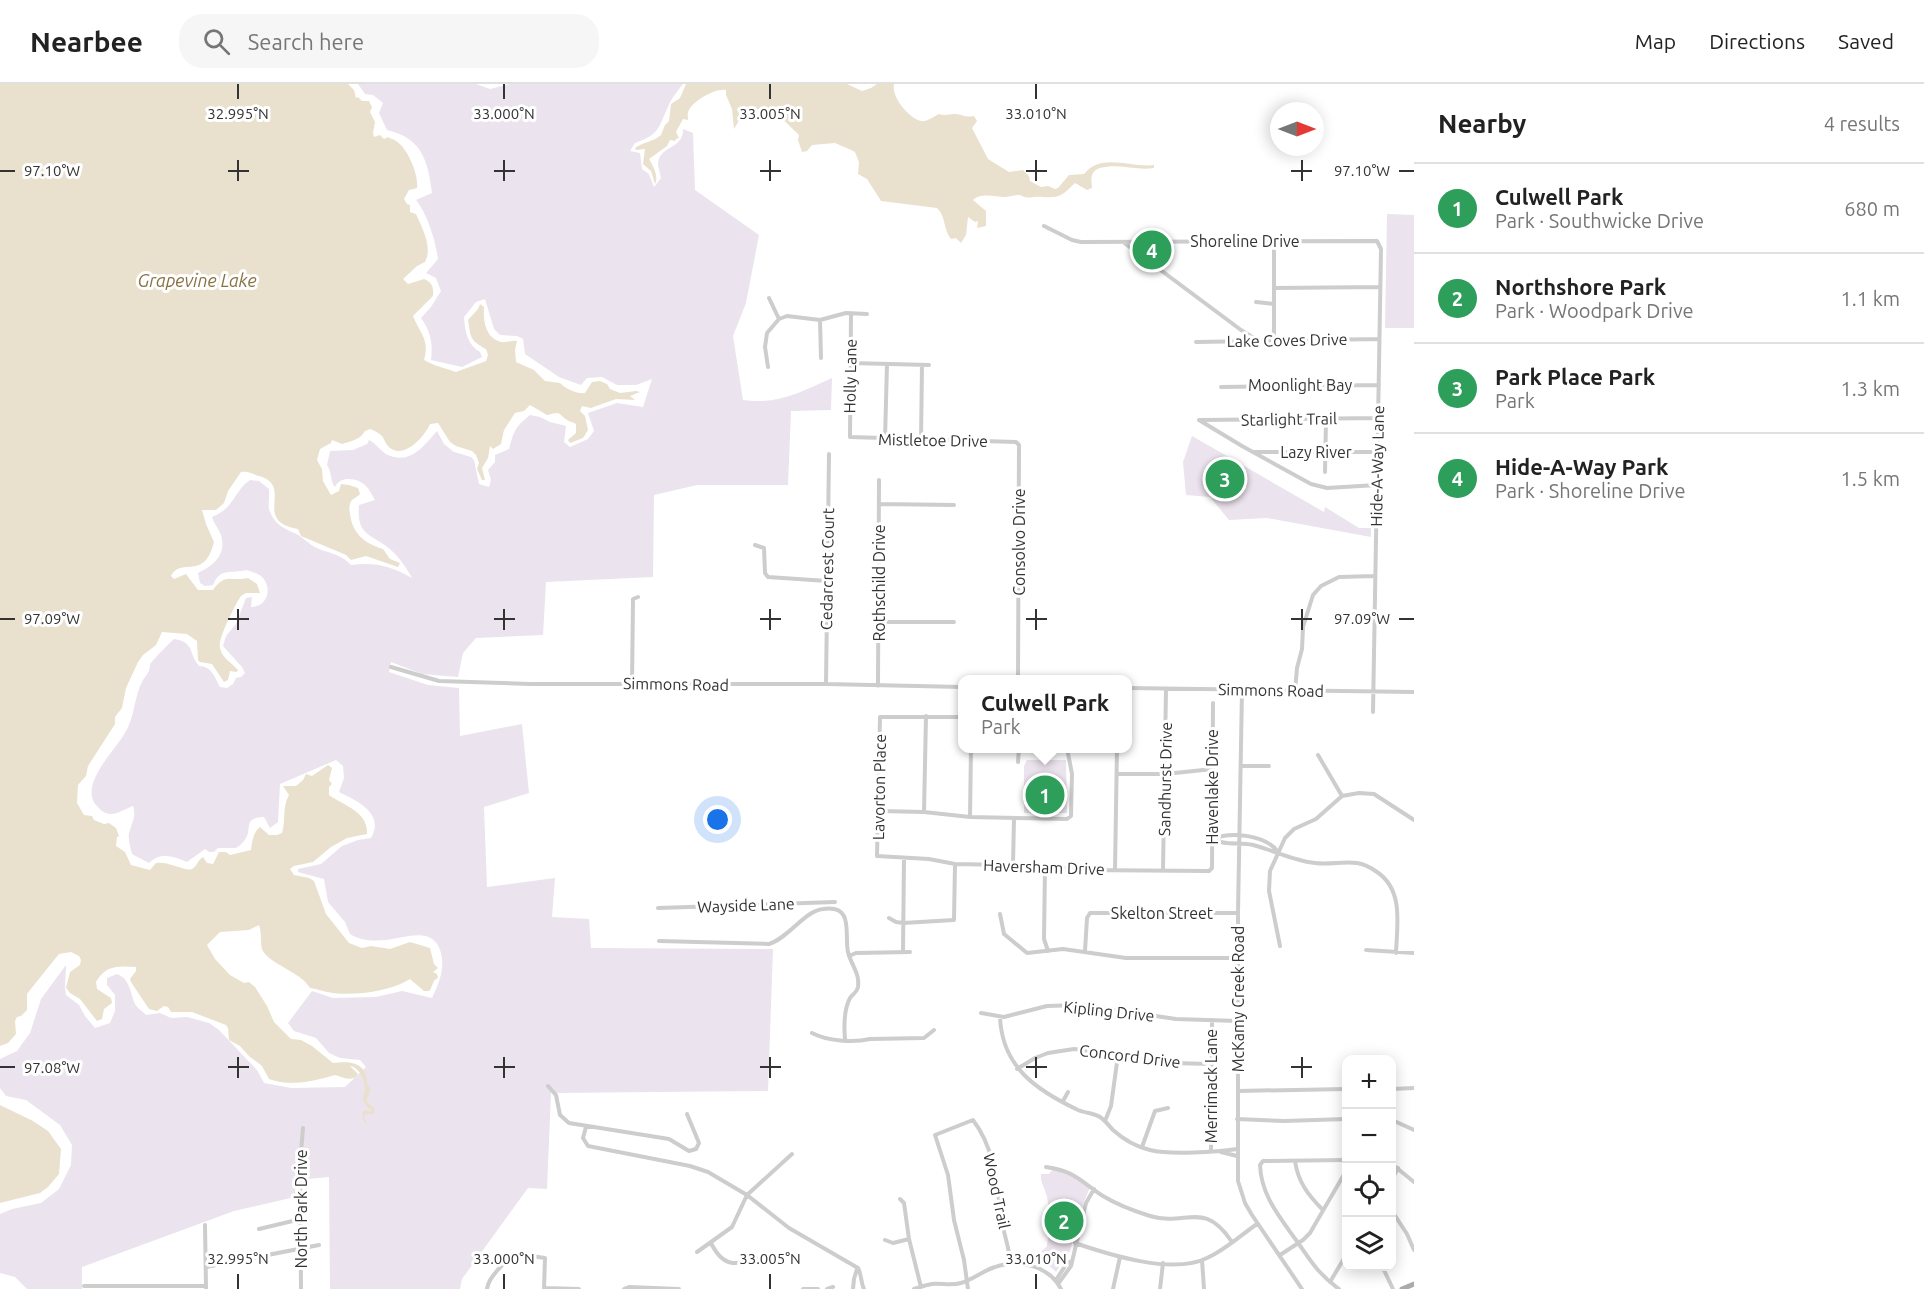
<!DOCTYPE html>
<meta charset="utf-8">
<style>
body{margin:0;font-family:Ubuntu,sans-serif;background:#f6f6f6;color:#222}
.controls{position:absolute;right:18px;bottom:18px;display:grid;overflow:hidden;border-radius:12px;box-shadow:0 3px 15px #0003}
.controls button{width:54px;height:54px;display:grid;place-items:center;padding:0;border:0;border-bottom:2px solid #e0e0e0;background:#fff;color:#222;font:30px sans-serif}
.compass{position:absolute;left:1270px;top:18px;width:54px;height:54px;border-radius:50%;background:#fff;box-shadow:0 3px 15px #0003;rotate:90deg}
.you{position:absolute;left:718px;top:736px;width:21px;height:21px;margin:-15px;border:4px solid #fff;border-radius:50%;background:#1a73e8;box-shadow:0 0 0 9px #1a73e833}
.badge{display:grid;place-items:center;width:39px;height:39px;border-radius:50%;background:#346573;color:#fff;font-size:20px;font-weight:700}
.pin{position:absolute;translate:-50% -50%;border:3px solid #fff;box-shadow:0 2px 6px #0006}
.popup{position:absolute;left:958px;top:591px;width:174px;height:78px;box-sizing:border-box;display:grid;place-content:center;border-radius:12px;background:#fff;filter:drop-shadow(0 2px 4px #0005);font-size:20px;white-space:nowrap;color:#767676}
.popup b{font-size:22px;color:#222}
.popup::after{content:'';position:absolute;left:50%;top:100%;margin-left:-12px;border:12px solid transparent;border-top-color:#fff}
.list{margin:0;padding:0;list-style:none}
h2{display:flex;justify-content:space-between;align-items:center;height:78px;margin:0;padding:0 24px;font-size:26px}
h2 small{font-size:20px;font-weight:400;color:#767676}
.list li{display:grid;grid-template-columns:39px 1fr auto;gap:18px;align-items:center;box-sizing:border-box;height:90px;padding:0 24px;border-top:2px solid #e0e0e0}
.list b{display:block;font-size:22px;white-space:nowrap}
.list p{margin:0;font-size:20px;white-space:nowrap;color:#767676}
.list em{font-size:20px;font-style:normal;color:#767676}
.icon{flex:none;width:33px;height:33px;fill:none;stroke:currentColor;stroke-width:2;stroke-linecap:round;stroke-linejoin:round}
.map{position:relative;flex:none;width:1414px;height:1205px;overflow:hidden}
header{display:flex;align-items:center;gap:36px;box-sizing:border-box;height:84px;padding:0 30px;background:#fff;border-bottom:2px solid #e0e0e0}
header strong{font-size:28px}
nav{display:flex;gap:33px;margin-inline-start:auto;font-size:21px}
.search{width:420px;height:54px;background:#f6f6f6;display:flex;align-items:center;gap:15px;box-sizing:border-box;padding:0 21px;border-radius:24px;color:#767676;font-size:22px}
main{display:flex}
aside{flex:1;background:#fff}
.map>svg:first-child{display:block}
.green{fill:#ebe3ed}
.water{fill:#e9e1ce}
.lines{fill:none;stroke-linecap:round;stroke-linejoin:round}
.minor{stroke:#cdcdcd;stroke-width:4}
.major{stroke:#ababab;stroke-width:5}
.ticks{fill:none;stroke:#333;stroke-width:2}
.labels{text-anchor:middle;dominant-baseline:central;stroke-width:6;stroke-linejoin:round;paint-order:stroke}
.street-label{font-size:16px;fill:#333;stroke:#fff}
.water-label{font-size:18px;font-style:italic;fill:#887244;stroke:#fff}
.ticks-label{font-size:15px;text-anchor:middle;fill:#333;stroke:#fff;stroke-width:6;stroke-linejoin:round;paint-order:stroke}
</style>
<header>
<strong>Nearbee</strong>
<div class="search"><svg class="icon" aria-label="search" viewBox="0 0 24 24"><circle cx="10" cy="10" r="6"/><path d="M15 15l6 6"/></svg>Search here</div>
<nav><a>Map</a><a>Directions</a><a>Saved</a></nav>
</header>
<main>
<div class="map">
<svg width="1414" height="1205" viewBox="0 0 1414 1205">
<rect width="100%" height="100%" fill="#fff"/>
<path class="green" d="M358,0H476L490,5L510,0H683C678,7 672,13 669,21C658,43 661,50 635,59L630,67L640,69L642,85L649,90L654,103L661,94C660,89 658,83 658,79C660,61 684,65 683,45L693,49L695,106L759,151L746,219L733,252L743,316C779,321 800,308 832,294L831,326L791,327L788,401H697L654,411L653,493L546,498L543,551L476,554L463,569L458,593L422,590L391,578L389,588L428,601L459,604L460,652L522,640L529,709L484,723L487,803L555,794L552,833L589,835L591,864L773,865L768,1007L551,1009L547,1105L528,1104L462,1195L460,1205H330L329,1093L296,1096L295,1113L234,1127L82,1183V1205H27L15,1193L0,1189V1130L12,1125L41,1119L59,1105L71,1081L72,1061L60,1041L26,1016L6,1012L0,1004V975L17,967L30,949L41,915L66,881C66,892 64,900 66,911L79,921L85,932L95,944L110,939L115,927V911L107,901V894L117,890C130,895 130,908 135,920C138,925 142,927 146,931L160,929L171,934L187,933L209,939L219,946L257,986L264,999L291,1004L345,1003L366,983L360,976L340,974L329,969L316,954L294,947L288,939L312,907L333,914L376,913L402,907L432,914C439,900 445,884 441,869C434,841 405,854 386,856C373,857 361,857 350,850L345,838L328,818L324,795L298,788V785L321,780L342,762L358,756L371,754C385,730 358,717 339,708L344,694L343,682L336,676L280,700L278,738L270,744L264,733C241,734 254,745 244,757C242,760 239,762 236,764H218L214,768H209L205,765L187,778C174,772 160,768 149,779L132,770C130,762 127,753 130,746C133,736 136,733 133,722C118,728 109,737 96,721C79,701 115,666 125,649C135,633 134,612 143,596C147,590 150,588 150,580C156,573 167,561 174,555C195,558 188,569 199,582C211,582 215,593 220,603L227,604L233,600L236,594L241,593L245,589L242,583L223,562L226,552L236,540L246,514L252,513L251,523C266,523 273,506 263,494C259,489 252,488 246,486C231,490 220,483 213,501L205,502L200,499L198,489C213,482 227,471 221,451C219,445 214,440 212,433C235,424 233,408 250,396L259,397L269,405C270,413 267,421 270,428C276,441 282,443 294,449C300,451 307,458 313,462C327,470 339,468 351,481C375,478 391,482 412,494C407,485 400,474 392,467C373,449 356,454 359,421L375,416C372,411 370,406 366,402C359,394 340,391 335,403C330,397 332,388 327,381L330,367L353,366L367,360L369,356C377,360 381,368 388,371C410,381 424,362 437,347L444,360L454,368L471,373L474,376L479,400L489,403L491,396L488,386L495,378V371L509,365C514,347 515,343 530,331L540,333L550,338L566,342L564,358L570,363L588,355L594,347L588,329L617,319L643,323L652,295L636,301H617L602,293L587,294L581,301L559,293L525,270L523,255L517,252L500,251L494,245L485,215L476,218L464,233C465,247 467,260 480,268L482,273L462,283L431,276C433,260 431,248 421,234L431,223L441,207L436,194L426,189L438,175C436,158 427,129 416,116L432,109C428,77 422,54 387,46L379,29L383,19L373,11L365,10Z
M1387,130L1414,131V244H1385Z
M1137,160H1163L1153,171Z
M1192,352L1324,428L1325,423L1359,444H1371V453L1267,434L1229,436L1210,413L1186,411L1183,378Z
M1027,676H1066L1067,729H1024V682Z
M1053,1085L1070,1090L1090,1103L1084,1118L1070,1167L1056,1188C1046,1177 1033,1174 1019,1174C1029,1171 1040,1171 1047,1162C1049,1146 1050,1129 1047,1113C1045,1104 1040,1099 1041,1090H1049Z"/>
<path class="water" d="M0,0H348L354,6L356,14L358,13L362,17H369L372,23L370,28L375,38L373,49L374,53L380,51L384,55L388,53C390,55 394,55 396,57C408,64 419,92 417,104L409,106L404,115L407,120L410,121V128L416,130C422,144 433,163 425,178L417,182L403,195L408,200L424,195C432,198 434,204 433,212L413,232C420,250 430,255 424,276C434,282 445,284 456,288L486,277L488,271L486,265C469,256 471,253 468,236L478,225L480,220L484,223C483,235 485,252 498,257C504,260 511,256 517,257L515,266L516,278L534,286L545,297L560,299C566,305 576,310 585,309L592,298L600,297L607,300L610,305L620,309L636,307L640,308L630,312L635,316L616,315L591,324L582,322L580,327L585,332L588,346L583,354L570,359L568,356L576,349V340C573,338 570,338 567,336C557,329 562,327 547,331L530,321L524,327L515,329L504,346L501,360L493,365L490,362L488,374L482,384L485,396H482L477,385L479,379L476,371L472,367L456,362L450,358L438,339L430,340C425,352 405,375 390,364C385,360 385,356 382,352C379,349 373,346 370,345L365,347C360,356 351,357 342,360L332,356L331,359L320,365L317,376L322,385L323,397L331,411L339,407L341,400L349,401L358,404L360,410C357,413 354,414 352,416C349,419 349,426 350,430C352,449 365,460 383,465L390,475L400,479L398,483L366,472L351,476L346,471L301,452L298,445C251,437 295,402 259,392C253,390 248,387 241,388L228,407L224,419L216,426H202L206,440L214,458C204,498 182,472 171,492L174,495L186,490L198,506H213C225,488 232,498 248,494L257,500L260,509H246L241,512C236,519 217,556 220,564C222,574 232,579 238,586L237,588L230,587L228,596L224,598L212,580L200,578L198,576L197,557L187,550L162,548L156,561L143,571L138,578L126,604L122,624L115,633V640L88,682L86,692L78,701L77,719L84,731L92,732L94,736L104,740L109,739L116,744L119,752L117,753L116,762L125,768L131,781L150,786L156,779C169,777 186,788 192,785C197,782 198,776 203,773L207,779L213,780L219,768H226L230,771L251,766C252,759 253,748 260,743L269,751H277L282,749C286,736 282,723 289,711L283,702H296L303,696L306,690L312,692L328,681L332,684L329,696L332,700L329,703V711C344,722 368,727 367,750L347,754L331,763L313,778L294,782L290,785L294,791L309,794L314,797L326,830L349,859L362,864L371,862L390,865L410,858L430,864L434,880L438,884L433,888L437,890L438,894C432,896 433,903 429,907H424L410,895C391,907 356,912 333,909C325,908 317,905 310,904C300,887 268,880 262,865C260,858 262,849 259,841L249,846L220,848L207,861L215,875L230,891L244,899L249,898L255,903L267,922L274,938L291,955L301,956L312,962L333,979C344,978 361,976 366,991C367,997 366,1000 371,1005L366,1017L375,1025L373,1030H365L364,1034L368,1041L363,1036L362,1030L365,1026L370,1028L372,1026C369,1024 363,1020 363,1015C362,1012 365,1009 365,1005C365,996 359,983 350,982L358,990C353,999 342,993 335,991C313,997 291,1003 269,995L262,982L249,972L240,962L229,956L228,944L226,941L192,928H171L168,923L164,922L157,927L149,925L131,898L130,895L136,887V883C118,882 106,881 96,898L97,905L111,914L112,919L104,925L102,935L97,937L80,915L70,909L66,904L70,888L80,881L81,876L79,872L71,868L59,870L30,906L27,910V926L21,932L17,933L15,937L16,950L8,959L0,962Z
M686,0H847L862,7L871,4L877,0H894C891,12 908,34 921,37C927,38 933,33 939,30C945,32 948,30 954,30C962,30 965,34 974,32L977,37L972,44L988,75L1009,88L1023,86L1029,92L1030,97L1041,103L1048,102L1055,105L1058,104L1069,91L1084,90C1101,68 1131,84 1154,81V84C1136,87 1118,79 1100,84C1090,87 1091,96 1092,104L1087,106L1075,99C1062,111 1062,114 1042,113C1033,112 1028,116 1020,111C1015,111 1009,113 1005,113C995,113 981,108 973,116L986,127V142L977,144L978,137L975,138L968,133L966,151L961,159L956,154L951,155C943,145 946,132 937,124L881,117L867,95L858,90L859,78L855,68L851,66L835,59L812,61L807,67L802,68L798,56L799,51L773,26L749,25L740,35L734,45L732,25L726,11V6C716,4 694,16 689,26C687,29 688,33 688,36L683,35L676,48L679,54L676,55L675,57L670,56L667,62L649,75C653,82 659,92 655,100L651,87L643,80L645,65L636,66L635,64C643,58 653,58 661,51L665,41L669,37L671,20L680,14Z
M0,1021L33,1037L48,1047L61,1065L59,1090L48,1103L40,1109L0,1119Z"/>
<g class="lines">
<path class="minor" d="M1044,142L1072,156L1081,158L1377,157L1381,165L1373,628
M1123,158L1241,246L1257,256
M1274,204L1380,203
M769,214L779,235
M1256,218L1274,220
M851,230L850,353L1016,358L1019,361L1018,596
M820,236L821,274
M1274,255V156
M1196,258L1379,255
M850,279L929,281
M768,283L765,263L767,249L779,235L787,232L820,236L846,229L867,230
M1221,303L1379,301
M1199,336L1242,362L1311,400L1327,404L1377,401
M1200,336L1379,334
M885,355L887,280
M921,356L922,281
M1254,368H1378
M1325,388L1326,335
M879,420L954,421
M755,461L764,464L765,489L768,493L827,497
M879,538H954
M391,583L439,597L530,600H826L962,603
M632,600L633,515L638,513
M826,600L829,370
M878,602L879,396
M1128,604L1414,608
M1242,606L1238,829V1097L1245,1119L1252,1131L1302,1205
M1295,607L1297,584L1302,565L1303,543L1313,511L1321,502L1339,493L1375,492
M962,633H880L877,772L929,775L955,780L1049,782L1079,786L1209,787L1212,784L1213,619
M1318,671L1342,712
M1018,678L1019,664
M1241,682H1269
M1117,690H1165L1213,685
M880,727L924,728L970,733L1067,735L1071,732L1072,690L1067,664
M924,728L926,632
M970,733L971,664
M1212,755C1224,762 1239,758 1253,761C1273,766 1294,777 1315,779C1329,781 1343,777 1357,779C1365,780 1370,783 1377,788C1404,806 1397,841 1396,869
M1213,755C1231,747 1266,751 1278,768
M1013,781L1014,734
M1045,782L1044,855L1048,867
M1115,786L1117,664
M1163,786L1166,605
M658,824L835,818
M1000,830L1004,850L1027,869L1063,865L1126,874H1238
M889,834L896,838L903,839L954,836L955,780
M659,857L769,860C789,854 804,827 823,825C855,820 844,851 848,868C851,881 860,889 858,903C857,909 853,909 850,914C844,925 844,943 845,955
M1280,862L1269,807L1270,787L1285,754L1294,745L1316,735L1342,712L1359,709L1374,710L1414,736
M1366,866L1414,869
M1085,867L1087,834L1090,829H1238
M903,868L904,774
M849,872L856,869L910,868
M981,929L1004,933L1047,922L1080,921L1176,935L1238,937
M1000,933C1002,983 1036,1006 1078,1026C1085,1029 1094,1029 1100,1033C1106,1037 1109,1042 1113,1046C1123,1055 1137,1063 1150,1066C1170,1071 1217,1068 1237,1065
M812,949C827,957 853,959 870,955L924,954L934,946
M1017,985L1035,974L1048,969L1074,965L1170,979L1212,980
M548,1002L556,1011L560,1031L569,1039L669,1055L689,1067L696,1065L699,1059L687,1030
M1392,1005L1414,1004
M1238,1007L1346,1005
M1063,1017L1068,1008
M1237,1035L1284,1037L1346,1035
M1392,1036L1414,1046
M1105,1037L1111,1022L1118,971
M586,1043L583,1054L588,1062L690,1082L708,1088L747,1111L789,1144L858,1184C862,1192 861,1200 864,1205
M1142,1063L1155,1027L1168,1024
M1211,1068L1212,936
M1221,1068L1237,1072
M1295,1077C1298,1098 1308,1111 1323,1126
M1392,1080L1414,1098
M1046,1083C1075,1087 1080,1097 1103,1112C1116,1120 1134,1127 1150,1132C1187,1143 1203,1115 1232,1158
M1392,1095L1398,1084
M900,1115L904,1119L909,1155L921,1203
M1392,1127L1407,1150L1414,1166
M205,1141L206,1204
M259,1145L301,1135
M885,1156L893,1159L909,1155
M711,1159C724,1185 736,1181 761,1173
M1075,1159C1110,1171 1173,1191 1207,1174C1225,1166 1241,1151 1257,1140
M697,1168L732,1143L747,1111L792,1070
M1280,1171L1303,1156L1310,1149L1346,1087
M1202,1176L1204,1205
M1382,1182L1393,1205
M206,1183L319,1161
M1056,1196L1067,1179L1070,1178
M1330,1198L1346,1171
M1058,1200L1071,1182L1086,1119L1094,1105
M84,1202H206
M545,1204L579,1205
M301,1205L300,1081L303,1044
M487,1205C488,1198 491,1194 496,1188C510,1170 523,1170 545,1174L544,1205
M624,1205L629,1203L679,1205
M803,1205H818
M827,1205L833,1203
M853,1205L854,1195L857,1185
M914,1205C920,1203 926,1201 932,1200C942,1199 951,1202 961,1199C972,1196 983,1187 995,1183C1019,1174 1049,1182 1061,1205
M968,1205L964,1176L954,1136L948,1091L935,1051L973,1036C995,1065 997,1100 1001,1134C1004,1150 1009,1164 1011,1180
M1113,1205L1120,1173
M1160,1205L1163,1179
M1339,1205C1317,1189 1311,1177 1296,1156C1279,1132 1261,1111 1260,1081L1263,1077L1346,1076"/>
<path class="major" d="M1402,1205L1414,1200"/>
</g>
<path class="ticks" d="M238,0V15M504,0V15M770,0V15M1036,0V15M238,76V97M504,76V97M770,76V97M1036,76V97M1302,76V97M0,87H15M228,87H249M494,87H515M760,87H781M1026,87H1047M1291,87H1312M1399,87H1414M238,525V546M504,525V546M770,525V546M1036,525V546M1302,525V546M0,535H15M228,535H249M494,535H515M760,535H781M1026,535H1047M1291,535H1312M1399,535H1414M238,973V994M504,973V994M770,973V994M1036,973V994M1302,973V994M0,983H15M228,983H249M494,983H515M760,983H781M1026,983H1047M1291,983H1312M238,1190V1205M504,1190V1205M770,1190V1205M1036,1190V1205"/>
<g class="labels">
<g class="street-label">
<text x="1245" y="157">Shoreline Drive</text>
<text transform="translate(1287 256) rotate(-1)">Lake Coves Drive</text>
<text transform="translate(850 292) rotate(-89)">Holly Lane</text>
<text x="1300" y="301">Moonlight Bay</text>
<text transform="translate(1289 335) rotate(-1)">Starlight Trail</text>
<text transform="translate(933 356) rotate(1)">Mistletoe Drive</text>
<text x="1316" y="368">Lazy River</text>
<text transform="translate(1377 382) rotate(-89)">Hide-A-Way Lane</text>
<text transform="translate(1019 458) rotate(-90)">Consolvo Drive</text>
<text transform="translate(827 485) rotate(-89)">Cedarcrest Court</text>
<text transform="translate(879 499) rotate(-90)">Rothschild Drive</text>
<text transform="translate(676 600) rotate(1)">Simmons Road</text>
<text transform="translate(1271 606) rotate(1)">Simmons Road</text>
<text transform="translate(1165 695) rotate(-89)">Sandhurst Drive</text>
<text transform="translate(879 703) rotate(-89)">Lavorton Place</text>
<text transform="translate(1212 703) rotate(-90)">Havenlake Drive</text>
<text transform="translate(1044 783) rotate(2)">Haversham Drive</text>
<text transform="translate(746 821) rotate(-2)">Wayside Lane</text>
<text x="1162" y="829">Skelton Street</text>
<text transform="translate(1238 915) rotate(-90)">McKamy Creek Road</text>
<text transform="translate(1109 927) rotate(6)">Kipling Drive</text>
<text transform="translate(1130 972) rotate(7)">Concord Drive</text>
<text transform="translate(1211 1002) rotate(-90)">Merrimack Lane</text>
<text transform="translate(997 1107) rotate(78)">Wood Trail</text>
<text transform="translate(301 1125) rotate(-90)">North Park Drive</text>
</g>
<g class="water-label">
<text x="197" y="196">Grapevine Lake</text>
</g>
</g>
<g class="ticks-label">
<text x="238" y="35">32.995°N</text>
<text x="504" y="35">33.000°N</text>
<text x="770" y="35">33.005°N</text>
<text x="1036" y="35">33.010°N</text>
<text x="1362" y="92">97.10°W</text>
<text x="52" y="92">97.10°W</text>
<text x="1362" y="540">97.09°W</text>
<text x="52" y="540">97.09°W</text>
<text x="52" y="989">97.08°W</text>
<text x="238" y="1180">32.995°N</text>
<text x="504" y="1180">33.000°N</text>
<text x="770" y="1180">33.005°N</text>
<text x="1036" y="1180">33.010°N</text>
</g>
</svg>
<div class="controls">
<button>+</button>
<button>−</button>
<button><svg class="icon" aria-label="locate" viewBox="0 0 24 24"><circle cx="12" cy="12" r="6"/><path d="M12 2v4M12 18v4M2 12h4M18 12h4"/></svg></button>
<button><svg class="icon" aria-label="layers" viewBox="0 0 24 24"><path d="M12 4l9 5-9 5-9-5zM3 14l9 5 9-5"/></svg></button>
</div>
<svg class="compass" viewBox="-18 -18 36 36"><path d="M0-13l5 13h-10z" fill="#e53935"/><path d="M0 13l5-13h-10z" fill="#767676"/></svg>
<div class="you"></div>
<div class="pin badge" style="left:1045px;top:711px;background:#2e9e5b">1</div>
<div class="popup"><b>Culwell Park</b>Park</div>
<div class="pin badge" style="left:1064px;top:1137px;background:#2e9e5b">2</div>
<div class="pin badge" style="left:1225px;top:395px;background:#2e9e5b">3</div>
<div class="pin badge" style="left:1152px;top:166px;background:#2e9e5b">4</div>
</div>
<aside>
<h2>Nearby<small>4 results</small></h2>
<ul class="list">
<li><span class="badge" style="background:#2e9e5b">1</span><div><b>Culwell Park</b><p>Park · Southwicke Drive</p></div><em>680 m</em></li>
<li><span class="badge" style="background:#2e9e5b">2</span><div><b>Northshore Park</b><p>Park · Woodpark Drive</p></div><em>1.1 km</em></li>
<li><span class="badge" style="background:#2e9e5b">3</span><div><b>Park Place Park</b><p>Park</p></div><em>1.3 km</em></li>
<li><span class="badge" style="background:#2e9e5b">4</span><div><b>Hide-A-Way Park</b><p>Park · Shoreline Drive</p></div><em>1.5 km</em></li>
</ul>
</aside>
</main>
